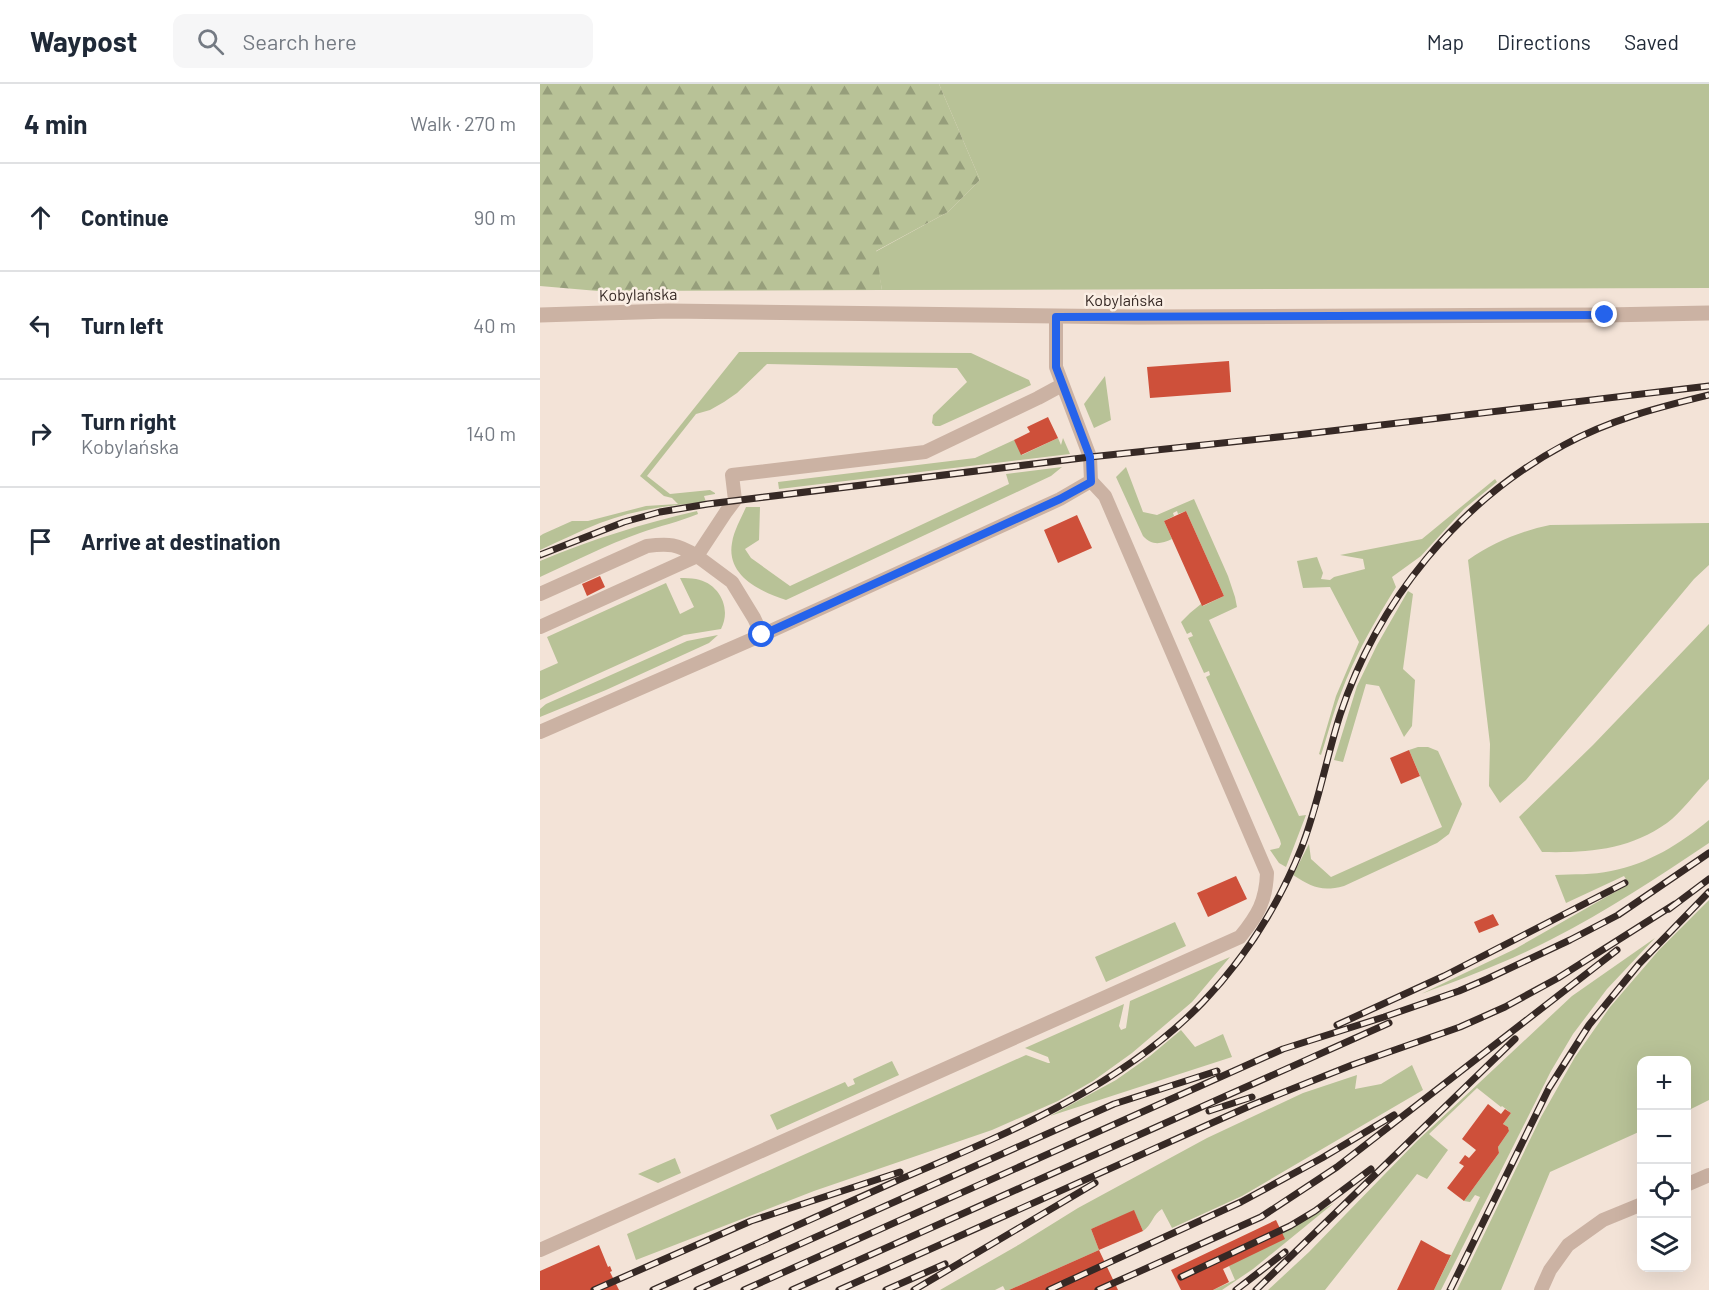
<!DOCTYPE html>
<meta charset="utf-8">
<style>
body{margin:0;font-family:Barlow,sans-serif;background:#f6f6f7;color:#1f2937}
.controls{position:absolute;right:18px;bottom:18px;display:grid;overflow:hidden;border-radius:12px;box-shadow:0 6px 24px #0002}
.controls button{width:54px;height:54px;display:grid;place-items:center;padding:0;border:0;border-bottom:2px solid #e0e1e3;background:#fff;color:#1f2937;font:30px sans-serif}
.stop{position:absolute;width:18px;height:18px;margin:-14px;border:4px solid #2563eb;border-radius:50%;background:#fff}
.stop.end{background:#2563eb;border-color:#fff;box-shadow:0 2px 6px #0008}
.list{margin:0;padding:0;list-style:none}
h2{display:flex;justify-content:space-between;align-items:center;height:78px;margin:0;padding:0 24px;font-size:26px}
h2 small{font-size:20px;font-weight:400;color:#747a83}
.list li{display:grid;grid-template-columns:39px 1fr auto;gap:18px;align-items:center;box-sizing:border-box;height:108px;padding:0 24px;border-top:2px solid #e0e1e3}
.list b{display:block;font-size:22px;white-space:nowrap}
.list p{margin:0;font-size:20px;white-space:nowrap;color:#747a83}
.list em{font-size:20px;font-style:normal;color:#747a83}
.icon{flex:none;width:33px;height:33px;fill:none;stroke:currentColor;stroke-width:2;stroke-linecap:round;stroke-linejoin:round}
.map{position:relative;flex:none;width:1169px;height:1206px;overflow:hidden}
header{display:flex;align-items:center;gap:36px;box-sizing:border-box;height:84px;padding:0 30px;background:#fff;border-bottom:2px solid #e0e1e3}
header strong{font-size:28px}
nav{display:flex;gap:33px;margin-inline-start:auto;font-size:21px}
.search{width:420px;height:54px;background:#f6f6f7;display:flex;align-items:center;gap:15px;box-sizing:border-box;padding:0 21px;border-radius:12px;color:#747a83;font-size:22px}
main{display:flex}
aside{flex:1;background:#fff}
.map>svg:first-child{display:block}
.green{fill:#b8c297}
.forest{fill:url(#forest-firs)}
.building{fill:#ce503a}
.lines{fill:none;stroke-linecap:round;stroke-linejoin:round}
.service{stroke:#cbb2a3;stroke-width:14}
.tertiary{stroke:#cbb2a3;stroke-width:15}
.rail-casing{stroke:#362925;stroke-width:7}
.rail{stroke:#faeee4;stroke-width:4.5;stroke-dasharray:14;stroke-linecap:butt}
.route{stroke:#2563eb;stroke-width:8}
.labels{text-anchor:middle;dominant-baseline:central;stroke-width:5;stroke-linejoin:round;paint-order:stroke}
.street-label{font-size:16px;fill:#362925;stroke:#faeee4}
</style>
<header>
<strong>Waypost</strong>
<div class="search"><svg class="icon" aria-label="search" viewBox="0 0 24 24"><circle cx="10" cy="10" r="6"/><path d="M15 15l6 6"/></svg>Search here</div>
<nav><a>Map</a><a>Directions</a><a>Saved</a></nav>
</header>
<main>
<aside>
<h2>4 min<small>Walk · 270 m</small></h2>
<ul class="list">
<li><svg class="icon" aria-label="ahead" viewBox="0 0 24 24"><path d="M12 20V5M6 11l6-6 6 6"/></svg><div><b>Continue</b></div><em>90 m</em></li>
<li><svg class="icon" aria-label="left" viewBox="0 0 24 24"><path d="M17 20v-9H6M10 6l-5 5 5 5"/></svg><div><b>Turn left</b></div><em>40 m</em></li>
<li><svg class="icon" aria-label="right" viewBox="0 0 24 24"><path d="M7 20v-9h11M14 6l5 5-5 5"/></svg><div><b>Turn right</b><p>Kobylańska</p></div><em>140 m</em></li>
<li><svg class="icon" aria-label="arrive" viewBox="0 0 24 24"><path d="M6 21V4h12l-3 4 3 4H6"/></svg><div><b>Arrive at destination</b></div></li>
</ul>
</aside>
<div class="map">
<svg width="1169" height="1206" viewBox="0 0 1169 1206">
<defs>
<pattern id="forest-firs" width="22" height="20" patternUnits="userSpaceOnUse" patternTransform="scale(1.5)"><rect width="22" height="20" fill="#b8c297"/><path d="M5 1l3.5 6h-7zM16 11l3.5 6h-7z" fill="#969e7b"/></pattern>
</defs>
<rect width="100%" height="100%" fill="#f3e3d7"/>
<path class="green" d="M399,0H1169V204L342,206L335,168L408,128L440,96Z
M199,268L431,269L489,296L491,301L400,342H395L392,339L393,331L427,298L417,284L227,280L197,309L184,318L170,326L156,330L107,392L130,410L170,406L175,409V410L164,412L166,418C130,421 94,426 60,439C40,447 20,457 0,466V452L3,450L32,437H48L106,422L138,420L132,414L124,412L100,392Z
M565,292L571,336L554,344L544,320Z
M518,354L521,361L523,354L530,370L239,405L238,398L435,374L474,356L482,371Z
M522,383L511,392L246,516C221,508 186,492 192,459C194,446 201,435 206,423H220L219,456L205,465L211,474L250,502L469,400L466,390Z
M586,383L603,428L617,431L654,415L688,492L695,513L697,523L669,536L759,732L766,731L746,783L739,779L730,766L739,764L741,760L740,756L666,593L670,591L669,587L664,589L648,554L653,552L651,548L647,550L641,538L650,529L661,520L663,522L684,512L646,427L638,430L637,427L633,429L634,432L624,437L632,455C621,460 612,462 603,452L576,393Z
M955,395L957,398L924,425L881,472L852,493L856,503C835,537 815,571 801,609C793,629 788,650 781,671L779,670L796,612L819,558L790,503L763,504L757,477L777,473L783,489L781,495L790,496L794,493L825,485L823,475L800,471L882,455Z
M157,427L158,430C139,438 119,442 100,449C66,461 33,478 0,493V477C50,456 104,439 157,427Z
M1169,439V481L1154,495L986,696L960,719L949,702L950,660L928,476C952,459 981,447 1010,441Z
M140,494C145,494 151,494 156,495C179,499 192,524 181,545L144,551L0,616V587L18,579L7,553L126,499L140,530L154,523Z
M868,507L873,510L863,585L875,596L872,642L864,653L839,602L826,600L803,678L794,676L817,602L837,561Z
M1169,540V695C1157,707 1141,729 1127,739C1089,766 1048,769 1002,768L979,733L1053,661Z
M178,551L169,559L66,606L0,633V625L6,620L147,557Z
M878,663H888L898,667L922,720L909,750L897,759L804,802C781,808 772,803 753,791L769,760L771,775L791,793L902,743L869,666Z
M1169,736V759C1118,793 1067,827 1012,855C970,877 925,894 881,910L975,865L1089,800L1084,792L1026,819L1015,791C1033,790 1053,791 1071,787C1108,780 1140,760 1169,736Z
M1169,816V1016L1147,1027L1146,976H1102L1101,1047L1010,1088L961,1206H917L1001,1033L1035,973L1070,923L1119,866Z
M635,838L646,862L566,898L555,873Z
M1115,854L1067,905L1033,950L1011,987L901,1206H894L940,1113L935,1111L930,1118L924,1117L959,1069L958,1063L969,1047L968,1043L963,1040L971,1029L962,1022L961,1023L937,1004L889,1050L908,1066L887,1095L877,1090L785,1206H728L769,1168L877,1057L1032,912Z
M690,873L652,918L592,969L553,997L518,1017L452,1046L274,1107L96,1176L87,1150L486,971L508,979H510L508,973L485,964L584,920L579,942L581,946L586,944L590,917Z
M641,946L655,963L683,950L692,973L510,1032L576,996L610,972Z
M352,977L359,991L237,1046L230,1031L305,998L308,1003L315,1000L313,995Z
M872,981L883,1006L702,1112L632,1144L622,1125C613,1130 612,1141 603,1147L594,1127L551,1145L559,1166L469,1206H465L463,1202L455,1206H400L480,1160L538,1124L667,1054L763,1009L817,991L815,1005L841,1000Z
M135,1074L141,1089L118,1099L98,1090Z
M794,1119L713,1185L682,1206H673L695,1196L689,1182L742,1149Z"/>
<path class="forest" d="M0,0H399L440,96L408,128L336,167L342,206L58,207L0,202Z"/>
<path class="building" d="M689,277L691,308L610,314L607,283Z
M508,333L518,354L481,371L474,356L490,348L487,343Z
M646,427L684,512L662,522L624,437Z
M537,431L552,464L518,479L504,446Z
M60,492L65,503L47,512L42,500Z
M869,666L880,692L861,700L850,674Z
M696,792L707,815L668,833L657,809Z
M953,830L959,841L939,849L934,838Z
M948,1020L961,1030L965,1025L971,1029L963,1040L968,1043L969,1047L958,1063L959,1069L924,1117L907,1104L924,1082L919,1079L925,1071L929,1074L936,1066L922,1055Z
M594,1126L603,1147L559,1166L551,1145Z
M736,1136L745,1155L683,1185L689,1198L673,1206H641L631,1186Z
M881,1156L906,1170L911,1171L894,1206H857Z
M59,1161L68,1183L70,1182L72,1187L70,1188L79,1206H0V1187Z
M559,1166L578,1206H469Z"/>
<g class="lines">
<path class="service" d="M0,510L107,462C129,459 137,460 157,472L186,428L195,416L192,391L385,368L498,314L522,301
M0,543L157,472L192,498L214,534L222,551
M0,648L222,551L413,464L520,415L551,397L550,373L516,283V233
M1146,1101L1169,1091
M0,1166L700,853C718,831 726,817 727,789L565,412L551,397
M1001,1206L1010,1186L1028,1161L1063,1136L1102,1120"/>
<path class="tertiary" d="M0,231L129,227L598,233L1065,231L1169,229"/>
<g class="rail-casing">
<path id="rail" d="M0,471L84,438L120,428L168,420L550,373L757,351L1169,302
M1129,825L1169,795
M797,941L904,892L1085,799
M669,1027L712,1013
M641,1193L750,1142L775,1127L831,1085
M54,1206L211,1137L360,1088
M113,1206C194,1170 274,1134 354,1098C463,1051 579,1005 663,918C705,874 738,822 761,765C778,722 786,675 800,631C837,518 919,417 1024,361C1069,336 1120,323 1169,311
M157,1206L574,1020L677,987
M204,1206L743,965L844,933L919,907L947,895L1030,856L1078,831L1169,769
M252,1206L849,939
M299,1206L712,1021L812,981L920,943L965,923L1018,894L1135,820
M346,1206L405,1180
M374,1206L555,1099
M509,1206L701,1118L782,1074L854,1031
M558,1206L721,1133L797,1083L1077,866
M696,1206L745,1168
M716,1206L975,955
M910,1206L1009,1004L1049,941L1099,880L1169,808"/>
</g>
<use href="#rail" class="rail"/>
</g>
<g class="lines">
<path class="route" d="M222,551L520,415L551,398L550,373L516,283V233L1065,231"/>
</g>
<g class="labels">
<g class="street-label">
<text transform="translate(98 210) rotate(-1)">Kobylańska</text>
<text x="584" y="215">Kobylańska</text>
</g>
</g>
</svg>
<div class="controls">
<button>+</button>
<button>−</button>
<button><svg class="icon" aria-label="locate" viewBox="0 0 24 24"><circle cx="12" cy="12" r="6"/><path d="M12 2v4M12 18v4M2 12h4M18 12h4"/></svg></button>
<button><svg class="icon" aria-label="layers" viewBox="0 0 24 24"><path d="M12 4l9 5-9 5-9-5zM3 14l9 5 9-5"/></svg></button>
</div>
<div class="stop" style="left:222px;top:551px"></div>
<div class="stop end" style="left:1065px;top:231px"></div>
</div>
</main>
